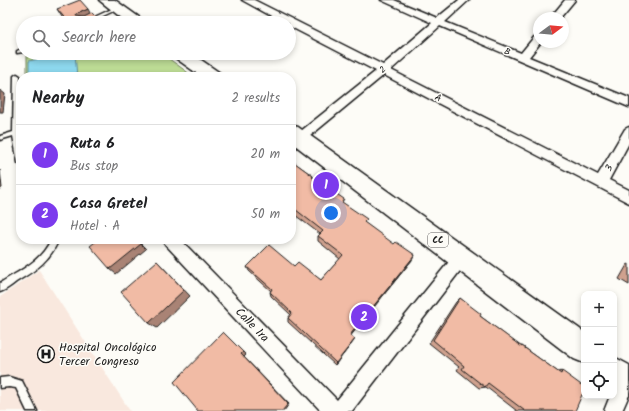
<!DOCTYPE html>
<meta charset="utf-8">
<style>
body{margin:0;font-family:Kalam,sans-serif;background:#f6f6f6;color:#202124}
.controls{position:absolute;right:12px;bottom:12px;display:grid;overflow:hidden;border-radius:8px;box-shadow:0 2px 6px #0003}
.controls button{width:36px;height:36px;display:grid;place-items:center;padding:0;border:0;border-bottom:1px solid #e0e0e0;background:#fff;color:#202124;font:20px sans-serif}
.compass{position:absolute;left:533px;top:12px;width:36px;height:36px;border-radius:50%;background:#fff;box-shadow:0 2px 6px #0003;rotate:74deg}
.you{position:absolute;left:331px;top:213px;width:14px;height:14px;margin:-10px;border:3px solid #fff;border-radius:50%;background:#1a73e8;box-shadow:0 0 0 6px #1a73e833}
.badge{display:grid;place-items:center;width:26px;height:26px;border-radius:50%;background:#7c3aed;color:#fff;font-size:13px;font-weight:700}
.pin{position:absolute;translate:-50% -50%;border:2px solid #fff;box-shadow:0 1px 4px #0006}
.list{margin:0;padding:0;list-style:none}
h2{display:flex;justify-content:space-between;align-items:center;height:52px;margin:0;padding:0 16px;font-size:17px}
h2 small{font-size:13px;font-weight:400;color:#757577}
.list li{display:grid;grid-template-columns:26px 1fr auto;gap:12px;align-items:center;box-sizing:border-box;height:60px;padding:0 16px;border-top:1px solid #e0e0e0}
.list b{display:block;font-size:15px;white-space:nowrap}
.list p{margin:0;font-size:13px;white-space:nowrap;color:#757577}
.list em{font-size:13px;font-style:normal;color:#757577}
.icon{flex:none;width:22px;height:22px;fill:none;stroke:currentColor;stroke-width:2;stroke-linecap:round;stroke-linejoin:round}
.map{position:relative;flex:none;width:629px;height:411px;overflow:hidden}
.search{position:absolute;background:#fff;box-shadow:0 2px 6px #0003;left:16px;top:16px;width:280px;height:44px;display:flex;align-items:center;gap:10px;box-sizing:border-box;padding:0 14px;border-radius:22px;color:#757577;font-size:15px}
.panel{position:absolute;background:#fff;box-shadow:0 2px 6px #0003;left:16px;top:72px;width:280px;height:172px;border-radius:16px}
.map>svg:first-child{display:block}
.built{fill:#f9e8de}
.green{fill:#bedd96;stroke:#6d7c59}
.water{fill:#8ed9ef;stroke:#608d9b}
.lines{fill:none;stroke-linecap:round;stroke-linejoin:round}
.service-casing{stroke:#1c1c1c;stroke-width:3}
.minor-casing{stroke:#1c1c1c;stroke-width:3}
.primary-casing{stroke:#1c1c1c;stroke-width:3}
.service{fill:#fdfcf7;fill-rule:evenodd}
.minor{fill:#fdfcf7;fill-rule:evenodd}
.primary{fill:#fdfcf7;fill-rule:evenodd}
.wall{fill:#cfa18e;stroke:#1c1c1c}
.shaded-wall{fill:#a98374;stroke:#1c1c1c}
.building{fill:#f1bba5;stroke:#1c1c1c}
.labels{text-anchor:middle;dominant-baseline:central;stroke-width:3;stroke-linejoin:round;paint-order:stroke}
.far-street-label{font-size:9px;fill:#1c1c1c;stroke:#fdfcf7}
.shield{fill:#fdfcf7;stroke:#605f5e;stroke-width:1}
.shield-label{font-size:9px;font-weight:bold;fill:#1c1c1c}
.street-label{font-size:10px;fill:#1c1c1c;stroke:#fdfcf7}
.near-street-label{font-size:12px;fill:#1c1c1c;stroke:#fdfcf7}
.near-poi-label{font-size:12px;fill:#1c1c1c;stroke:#fdfcf7;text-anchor:start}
</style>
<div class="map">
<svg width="629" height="411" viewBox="0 0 629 411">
<rect width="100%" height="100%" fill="#fdfcf7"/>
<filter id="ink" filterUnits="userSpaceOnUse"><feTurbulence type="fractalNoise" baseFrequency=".025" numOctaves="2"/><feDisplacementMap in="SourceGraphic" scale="8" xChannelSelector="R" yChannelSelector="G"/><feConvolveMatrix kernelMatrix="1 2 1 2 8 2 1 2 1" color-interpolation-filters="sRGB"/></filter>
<g filter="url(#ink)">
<path class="built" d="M39,270L130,411H0V297Z"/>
<path class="green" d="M32,53H161L194,77H27V54Z"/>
<path class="water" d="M63,53H75L77,77H29V61Z"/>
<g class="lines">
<g class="service-casing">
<path id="service" d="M116,7L120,8L88,23H82Z
M23,48V52L17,53V51Z
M17,74L20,76L19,133L21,144V166L18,163L13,136L0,140V136L13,132L14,76Z
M51,239H59C50,261 36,270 16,282C11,286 6,290 0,292V283C19,271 42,261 51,239Z
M9,377L22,381L37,411H27L16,388L9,387L0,388V378Z"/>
</g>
<g class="minor-casing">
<path id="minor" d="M242,0H254L383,65L432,23L381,0H394L437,18L459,0H469L445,22L521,53L535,36L539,35V42H541L529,57L629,98V107L440,26L391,70L598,175L625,129L629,127V143L609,180L629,190V203L384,75L304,141L300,143L296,141L294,138L296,135L376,71L289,26V23H284Z
M565,0H575L560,18H550Z
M163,239H180L337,400L456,253L461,251L466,253L469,258L466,263L352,411H321L165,244Z
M626,371L629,372V395L622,411H604L610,396H614V386L620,374Z"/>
</g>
<g class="primary-casing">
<path id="primary" d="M99,0H115L143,20L146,23H128Z
M172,53H191L220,73L223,77H202L174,57Z
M291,125L298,127L584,332V363L574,359L291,142Z
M614,357L629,365V396L614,389Z"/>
</g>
<use href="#service" class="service"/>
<use href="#minor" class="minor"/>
<use href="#primary" class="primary"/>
</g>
<path class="wall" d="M57,9L91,14L102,23H67L62,17Z
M291,158H292V161L313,176V178L343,203L366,224L412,260L351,335L353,342L335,365L288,322V318L291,315L271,296L270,292L271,291L249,271L247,267L294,266L321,280L340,259L318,241V236L320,234L291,212Z
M629,264V285L619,279L627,265Z
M460,298L480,316L520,346H522L558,372L562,371L575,411H517L486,387L479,388L457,370L459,367L429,343L456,302Z"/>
<path class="shaded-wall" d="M88,9L92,17L81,22L76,16L77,14Z
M0,90L5,94L3,112H0Z
M0,170L2,188L0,189Z
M136,239L146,249L116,274L110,269Z
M415,255L412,260L349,338L350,335Z
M157,261L190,296L157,328L149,323Z
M223,332L246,355L244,357L289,404L284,411H282L241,354Z
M355,339L353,342L335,365L336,363Z"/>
<path class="building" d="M80,0L88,9L77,14L76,16L84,17L92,13L102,23H69L57,9Z
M291,160L313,176L312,177L344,199L342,202L367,219L364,222L394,244L396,242L415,255L350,335L355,339L336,363L288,318L292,313L270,292L272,289L247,267L269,245L294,266L298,262L321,280L343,255L318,236L323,231L291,206Z
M99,239H136L141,244L110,269L90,246Z
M157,261L184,290L149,323L121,292Z
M460,298L481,314L480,316L522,347V346L561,374L562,371L584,387V390L575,411H525L488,383L485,387L462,369L464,366L433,340Z
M223,332L243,352L241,354L288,404L282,411H198L174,382Z"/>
</g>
<defs>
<g id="hospital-ring" transform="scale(0.9)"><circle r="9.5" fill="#fdfcf7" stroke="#1c1c1c" stroke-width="1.5"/><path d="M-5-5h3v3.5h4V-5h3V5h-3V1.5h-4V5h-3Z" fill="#1c1c1c"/></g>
</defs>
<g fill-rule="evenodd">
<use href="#hospital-ring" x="46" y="354"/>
</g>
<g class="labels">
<g class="far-street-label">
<text transform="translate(507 52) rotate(23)">B</text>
<text transform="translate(383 70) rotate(-40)">2</text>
</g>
<rect class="shield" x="428" y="233" width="20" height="14" rx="3"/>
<g class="shield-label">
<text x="438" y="240">CC</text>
</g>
<g class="street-label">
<text transform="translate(438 98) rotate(27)">A</text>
<text transform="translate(609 168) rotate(-61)">3</text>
</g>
<g class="near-street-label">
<text transform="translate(252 325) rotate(46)">Calle 1ra</text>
</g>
<g class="near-poi-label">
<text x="59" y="347">Hospital Oncológico<tspan x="59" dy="14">Tercer Congreso</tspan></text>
</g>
</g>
</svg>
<div class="controls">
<button>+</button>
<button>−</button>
<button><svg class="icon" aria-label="locate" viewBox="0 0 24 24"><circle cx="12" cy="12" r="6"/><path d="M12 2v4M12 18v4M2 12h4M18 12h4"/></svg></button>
</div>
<svg class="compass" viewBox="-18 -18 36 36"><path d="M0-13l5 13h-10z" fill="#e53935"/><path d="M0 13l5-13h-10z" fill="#757577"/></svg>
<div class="you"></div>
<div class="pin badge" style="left:326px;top:185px">1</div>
<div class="pin badge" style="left:364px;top:317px">2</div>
<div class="search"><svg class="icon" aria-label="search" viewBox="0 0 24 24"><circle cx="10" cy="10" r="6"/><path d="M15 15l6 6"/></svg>Search here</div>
<section class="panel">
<h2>Nearby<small>2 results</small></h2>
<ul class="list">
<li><span class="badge">1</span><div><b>Ruta 6</b><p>Bus stop</p></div><em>20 m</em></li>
<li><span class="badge">2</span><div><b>Casa Gretel</b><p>Hotel · A</p></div><em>50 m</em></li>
</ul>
</section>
</div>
